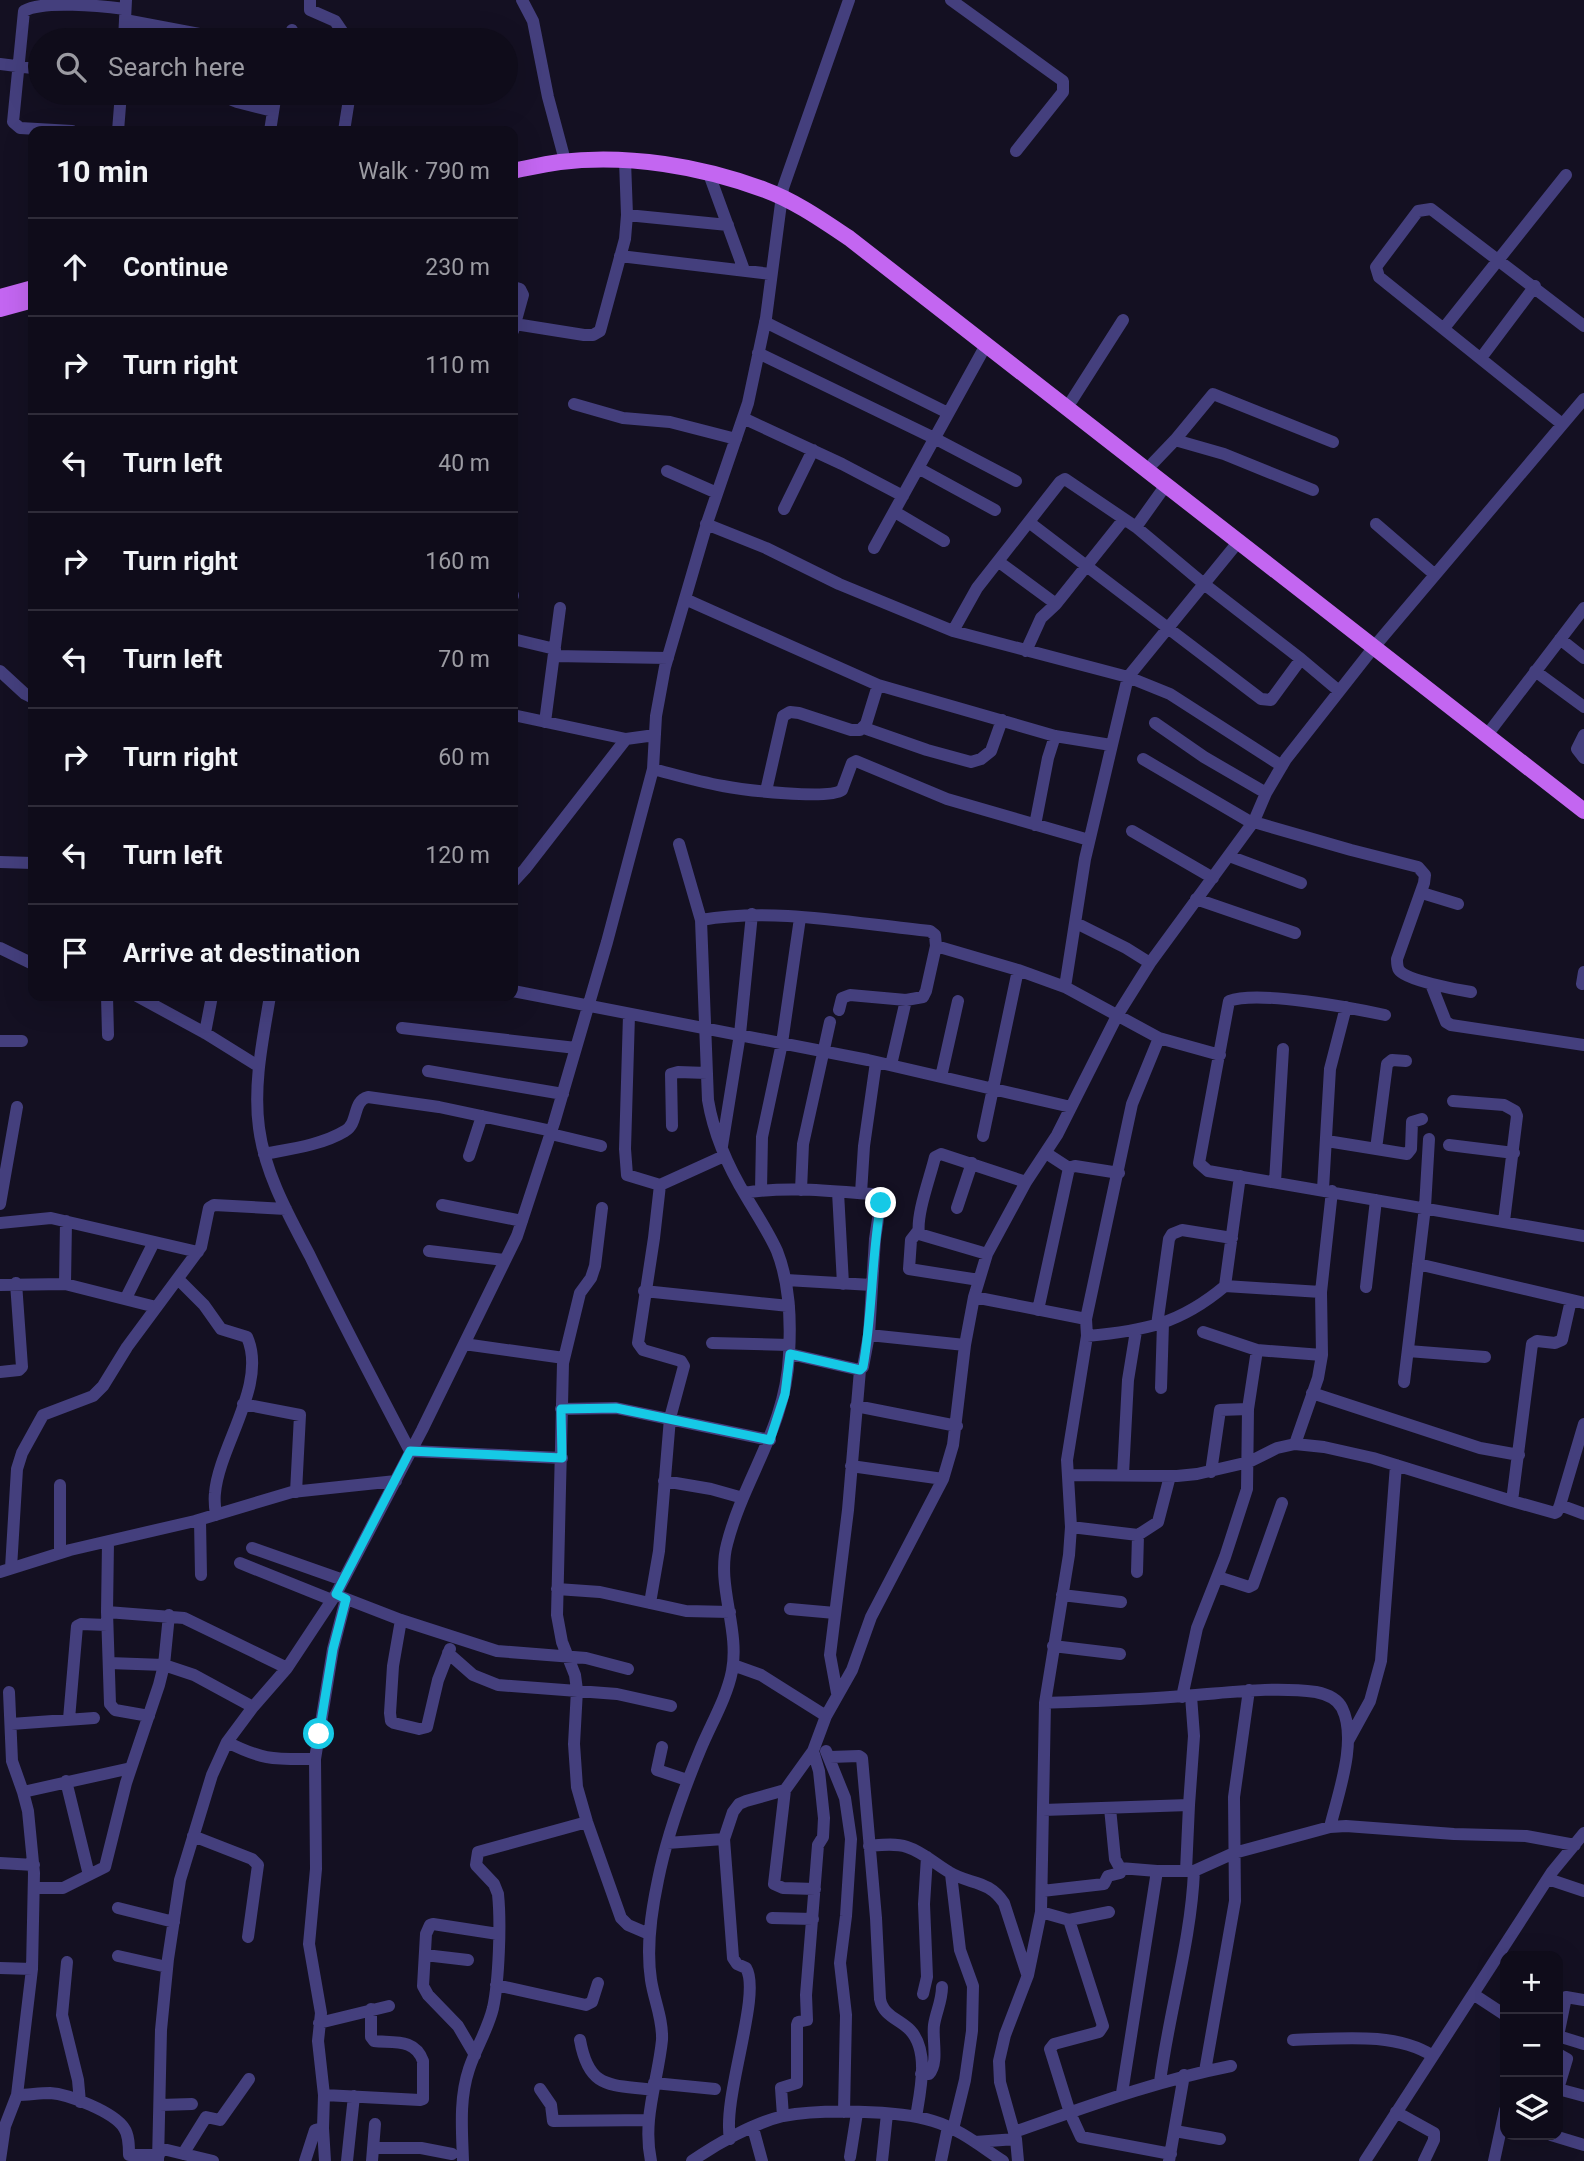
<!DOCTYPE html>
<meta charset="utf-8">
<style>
body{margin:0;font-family:Roboto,sans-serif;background:#181523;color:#f1f3f6}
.controls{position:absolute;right:21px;bottom:21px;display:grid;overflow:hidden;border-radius:14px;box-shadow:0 7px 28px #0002}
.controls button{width:63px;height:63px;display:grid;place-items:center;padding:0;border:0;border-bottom:2px solid #2f2c39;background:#0f0c1a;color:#f1f3f6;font:35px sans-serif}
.stop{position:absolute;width:21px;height:21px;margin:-16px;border:5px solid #16c9e6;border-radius:50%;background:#fff}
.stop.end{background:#16c9e6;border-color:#fff;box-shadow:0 2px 7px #0008}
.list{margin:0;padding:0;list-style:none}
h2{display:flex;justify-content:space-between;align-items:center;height:91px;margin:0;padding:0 28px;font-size:30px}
h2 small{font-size:23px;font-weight:400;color:#9b9ba2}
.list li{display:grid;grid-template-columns:46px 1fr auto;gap:21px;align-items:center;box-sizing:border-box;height:98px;padding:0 28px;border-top:2px solid #2f2c39}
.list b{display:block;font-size:26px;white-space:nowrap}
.list em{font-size:23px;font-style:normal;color:#9b9ba2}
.icon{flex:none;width:38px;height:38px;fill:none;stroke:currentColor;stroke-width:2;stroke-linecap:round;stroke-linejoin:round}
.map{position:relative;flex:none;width:1584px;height:2161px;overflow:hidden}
.search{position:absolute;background:#0f0c1a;box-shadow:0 7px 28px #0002;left:28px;top:28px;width:490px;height:77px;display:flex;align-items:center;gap:18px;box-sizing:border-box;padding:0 24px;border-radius:38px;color:#9b9ba2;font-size:26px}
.panel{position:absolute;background:#0f0c1a;box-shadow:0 7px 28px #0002;left:28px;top:126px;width:490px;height:875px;border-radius:14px}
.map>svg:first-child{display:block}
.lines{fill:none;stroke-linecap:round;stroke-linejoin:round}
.minor{stroke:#443f7d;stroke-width:12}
.major{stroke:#c366f1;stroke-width:16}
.route{stroke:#16c9e6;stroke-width:9}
</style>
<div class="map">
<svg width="1584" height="2161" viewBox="0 0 1584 2161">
<rect width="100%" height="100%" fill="#141022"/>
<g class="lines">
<path class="minor" d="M310,0V10L335,21L348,40
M522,0L533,21L548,97L563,153
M951,0L1063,81V92L1016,151
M125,20L231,40
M124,40L126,0
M289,40L292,30
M0,64L40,69
M229,93L232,100L237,102L273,111
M72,131L20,128L13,122L24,11C43,0 101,6 125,9
M118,131L121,93
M270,131L276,93
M344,131L350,93
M709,174L744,270
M627,215L728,225
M620,256L771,274
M513,287L520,289L523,295L513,331
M765,322L948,413
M515,324L584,335H593L600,331L625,239L627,215L625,161
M1444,328L1566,175
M758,353L934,438L1016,481
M1481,358L1535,286
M1072,400L1123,320
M574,404L623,418L670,422L736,439
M743,418L842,464L903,496
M1562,424L1379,277L1376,267L1418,211L1431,209L1584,326
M1175,440L1224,454L1313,490
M1153,463L1175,440L1213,394L1333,442
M918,468L995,510
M667,471L717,493
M784,509L813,450
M895,512L944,541
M1030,523L1261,699L1271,700L1301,659L1339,691
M706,524L766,548L839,584L953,631L1128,677L1170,694L1282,766
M1376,524L1434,574
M1136,527L1166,485
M874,548L986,345
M999,562L1056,604
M513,596V595
M685,599L878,685L1055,736L1111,745
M953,631L977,588L1060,482L1065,479L1136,527L1204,584L1301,659
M513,639L555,649
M1560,639L1584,658
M1026,651L1041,618L1056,604L1124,519
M554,656L668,658
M0,671L25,694L33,698
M1535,671L1584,707
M513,715L626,739L655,735
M545,722L560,608
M1155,723L1204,757L1266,793
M864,728L927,750L971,762L981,759L991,751L1002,720
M1487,735L1584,608
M1584,735L1577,749L1584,758
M1143,759L1247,820L1351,850L1418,867L1425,875L1424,883L1397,959C1397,962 1397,967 1399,970C1405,980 1458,990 1471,992
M653,769C676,775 699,782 723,786C743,790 829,800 842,790L852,763L856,761L947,799L1089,840
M766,791L783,716L790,712L799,713L851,730H860L866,724L878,685
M1035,825L1048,758L1055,736
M1132,831L1213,878
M1229,856L1301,883
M0,862L33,863
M513,882L525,869L626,739
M1422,893L1458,904
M1196,899L1295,933
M701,920C775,907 856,924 930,931L935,935L936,946L926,991L923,997L906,1000L850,995L842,998L839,1010
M1076,923L1126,948L1150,963
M936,946L1018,970L1065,987L1159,1038L1220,1055
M0,948L33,964
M1431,984L1446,1022L1451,1025L1584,1045
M1582,984L1584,972
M1065,987L1085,859L1128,677L1239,541
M513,991L868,1060L1071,1107
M107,996L108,1035
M137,996L205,1033L258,1066
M270,996C263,1039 253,1084 259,1128C265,1174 289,1216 310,1256C342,1322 376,1386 410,1451
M629,1015L625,1149L627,1175L660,1185L724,1156
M1385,1015C1352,1008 1258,990 1229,1001L1199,1163L1208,1171L1584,1236
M402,1028L576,1048
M205,1033L212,996
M0,1041H22
M891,1065L906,1000
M428,1071L563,1094
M941,1077L958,1001
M1453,1101L1504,1105L1515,1111L1517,1116L1504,1221
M672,1126L671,1074L678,1072L707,1073
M551,1134L601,1146
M983,1136L1018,970
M1327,1141L1407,1154L1411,1149L1412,1122L1422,1119
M1449,1145L1514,1153
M722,1146L740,1034L752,914
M1376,1149L1387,1064L1392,1060L1406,1061
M1046,1153L1069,1168L1075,1166L1119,1173
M264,1154C290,1149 322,1145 345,1131C359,1123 352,1101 368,1097L439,1107L552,1131
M469,1156L482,1116
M1275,1182L1283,1049
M1323,1189L1330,1069L1346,1007
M761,1190L762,1137L782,1043L800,918
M801,1190L803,1144L830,1022
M838,1192L843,1284
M744,1193C786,1186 830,1191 872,1194L879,1196L881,1199L875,1239L869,1335L863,1367L860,1370L848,1510L830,1655L837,1693
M861,1193L864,1146L876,1062
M0,1204L17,1107
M442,1205L522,1221
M602,1208L595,1266L591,1278L580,1293L563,1363L557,1615L562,1642L575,1675L577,1690L574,1744L577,1787L587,1822L621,1918L628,1925L649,1934
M957,1208L972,1163
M0,1223L51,1218L198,1252
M918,1231L911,1240L909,1269L979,1280
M429,1251L504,1260
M987,1254L919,1234C916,1214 930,1178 935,1157L941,1154L1026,1182
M1418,1264L1584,1303
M178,1279L204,1305L221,1329L247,1337C268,1384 219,1446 215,1493C214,1500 215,1508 216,1515
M786,1280L872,1285
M65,1284L66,1221
M0,1285L65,1284L156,1307
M1225,1286L1240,1176
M1366,1287L1376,1200
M644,1291L789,1306
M974,1297L1086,1319
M126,1298L154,1242
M1571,1300L1562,1340L1555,1343L1537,1341L1532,1344L1512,1501L1555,1513L1557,1512L1560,1505L1584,1514
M1038,1310L1069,1168
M1157,1325L1169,1239L1172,1234L1182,1230L1232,1238
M1203,1332L1257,1350L1322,1355
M869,1335L965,1345
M1087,1336C1144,1331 1180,1324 1225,1286L1321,1292
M712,1343L789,1345
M464,1344L564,1358
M1408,1351L1485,1357
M790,1354L860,1370
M0,1372L19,1370L22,1367L16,1283
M1404,1382L1425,1207L1429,1139
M1161,1388L1163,1323
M1312,1393L1480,1448L1519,1455
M243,1404L300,1415L296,1492
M856,1406L957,1426
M561,1409L616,1408L770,1440
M1295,1444L1318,1378L1322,1355L1321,1292L1332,1191
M410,1451L562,1458
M851,1466L943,1479
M1211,1472L1220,1410L1248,1409
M1123,1474L1128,1380L1136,1331
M1068,1475L1177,1476L1197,1474L1249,1462L1277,1448L1295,1444L1324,1447L1373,1458L1512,1501
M664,1481L711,1489L743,1498
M60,1485V1553
M1560,1505L1584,1424
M200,1520L201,1575
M1071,1527L1138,1535
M108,1542L107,1612L110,1704L115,1710L149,1716
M252,1548L343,1580
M240,1563L332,1600
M11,1568L17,1469L22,1453L43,1415L93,1396L103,1386L127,1347L201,1247L209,1208L214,1205L286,1209
M0,1572L70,1550L195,1521L292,1492L396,1481
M1137,1572L1138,1535L1158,1522L1170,1476
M1218,1577L1249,1587L1253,1585L1282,1503
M557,1589L600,1592L686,1611L730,1612
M1062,1595L1121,1602
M339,1596L401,1620L497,1651L586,1658L628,1669
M650,1603L659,1551L670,1418L684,1366L681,1361L643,1350L638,1343L654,1238L660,1185
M790,1609L835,1613
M107,1612L184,1618L287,1668
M401,1620L393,1666L390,1713L391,1721L394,1723L419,1729L427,1727L438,1680L450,1649
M1053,1646L1120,1654
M448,1653L473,1675L498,1685L617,1694L671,1706
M109,1663L164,1665L194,1675L253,1707
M733,1665L761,1675L826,1716
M9,1692L12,1761L23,1792
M1182,1697L1197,1628L1225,1557L1247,1489L1248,1409L1257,1350
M1045,1703C1091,1701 1137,1700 1183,1696C1227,1693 1272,1686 1316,1692C1326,1694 1337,1698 1342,1708C1358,1740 1338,1794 1330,1827
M69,1719L77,1626L81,1624L107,1625
M11,1724L94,1718
M1348,1741L1370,1701L1381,1661L1396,1465
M227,1742C264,1761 276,1759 315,1759
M662,1747L657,1770L687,1780
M826,1751L845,1798L851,1839L846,1916L840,1963L846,2015L844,2112
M830,1757L859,1756L862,1758L876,1918L880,1999C883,2016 899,2019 910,2030C930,2051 920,2092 916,2117
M66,1781L89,1875
M785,1790L774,1884L783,1888L815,1889
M1189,1805L1194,1736L1191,1696
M1110,1808L1115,1859L1120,1868
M1043,1810L1189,1805L1186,1871
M193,1836L252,1859L258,1865L248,1937
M667,1843L724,1839
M869,1846C881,1845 895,1843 907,1847C923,1852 935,1864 949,1872C970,1885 988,1879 1004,1903L1027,1974
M0,1863L34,1865
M951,1874L960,1950L973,1986L972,2031L965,2080L953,2129
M1548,1879L1584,1891
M35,1888H63L105,1867L126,1783L159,1685L164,1665L169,1615
M1042,1891L1104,1884L1108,1876L1120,1873V1868L1157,1871H1194L1234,1853L1330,1827L1346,1826L1454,1834L1526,1836L1575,1845
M118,1908L174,1922
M1041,1912L1069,1920L1109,1912
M772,1918L813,1919
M1069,1920L1103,2026L1099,2032L1054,2044L1050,2049L1070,2113L1081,2137L1171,2154
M425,1955L468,1960
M118,1956L167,1967
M67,1962L62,2015L78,2080L80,2102
M0,1968L32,1969
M496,1985L586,2005L592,2002L598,1983
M923,1994L927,1977L924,1904L927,1857
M1473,1994L1505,2015
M319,2023L389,2006
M1558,2036L1566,1997L1584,2000
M1558,2036L1584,2044
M580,2040C589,2090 610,2084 653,2090
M1293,2040C1337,2039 1394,2031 1433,2056
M1558,2054L1567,2059L1558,2089
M475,2055L458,2026L428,1995L423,1986L426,1934L430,1925L433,1924L498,1934
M1205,2071L1235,1901L1234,1797L1249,1690
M921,2074H929C939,2063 932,2039 934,2025C936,2012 942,2001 942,1987
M1160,2082C1169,2011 1191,1942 1194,1871
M654,2083L715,2089
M540,2089L551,2105L553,2121L649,2120
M1558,2089L1584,2096
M1122,2093L1157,1871
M17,2095C28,2095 39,2093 50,2093C68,2094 114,2112 124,2128C129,2135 129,2146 129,2155H159
M324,2095L420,2100L423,2099V2061C415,2038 393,2043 374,2041L371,2037V2009
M160,2105L192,2104
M1396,2112L1434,2133V2140L1424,2161
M783,2116L781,2088L797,2083V2025L798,2022L807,2020L806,1995L818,1845L823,1837L824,1818L819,1771L813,1751
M323,2128L325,2161
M753,2128L762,2161
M1175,2131L1220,2139
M1014,2132C1086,2107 1155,2081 1231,2066
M1551,2135L1584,2145
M730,2139C722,2097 762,1994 746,1968L737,1964L733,1958L724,1839L733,1812L739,1804L746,1801L785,1790L813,1751L826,1716L852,1670L871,1617L943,1479L953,1445L965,1345L974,1297L987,1254L1026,1182L1057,1135L1118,1014L1150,963L1254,821L1266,793L1286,759L1374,647L1584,399
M975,2142L1016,2139
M159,2148L213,2161
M373,2148H421L452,2154
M183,2154L206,2117L220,2120L249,2079
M850,2157L857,2113
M0,2160L5,2126L17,2095L32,1969L34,1873L28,1811L23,1792L131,1768
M158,2161L161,2030L168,1959L180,1880L212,1775L227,1742L253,1707L287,1668L336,1594L422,1430L517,1236L554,1123L607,942L653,769L656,716L665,667L708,520L748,403L766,318L783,188L849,0
M305,2161L315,2130L323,2128L324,2095L318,2041L321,2013L309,1944L316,1869L315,1759L333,1649L346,1599
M347,2161L354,2096
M372,2161L375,2124
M463,2161C462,2130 459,2099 469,2069C476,2048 488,2029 493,2008C499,1980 501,1923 498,1894L494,1884L476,1865L478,1852L587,1822
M651,2161C642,2119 658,2081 662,2040C663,2019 654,2000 651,1980C646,1947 651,1913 658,1880C667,1835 683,1791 701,1748C711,1724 727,1697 732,1671C740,1629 716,1585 727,1544C744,1477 786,1428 789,1355C791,1320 790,1284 777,1251C769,1233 757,1215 747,1198C728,1167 714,1136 708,1100L701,920L679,844
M692,2161C716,2144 754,2123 783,2116C820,2109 898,2110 933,2121C960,2129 980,2146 1003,2161
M882,2161L887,2114
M941,2161L948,2127
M1018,2161L1016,2139L1000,2082L999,2061L1005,2035L1028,1975L1041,1912L1045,1703L1069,1555L1071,1527L1067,1460L1087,1336L1086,1319L1132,1104L1159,1038
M1169,2161L1184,2075
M1365,2161L1552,1872L1584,1833
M1494,2161L1505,2110"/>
<path class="major" d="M513,171C528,168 544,164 560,162C628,154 701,166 765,190C795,201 822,220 849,238L1584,811
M0,297L33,288
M0,309L33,300"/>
</g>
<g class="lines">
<path class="route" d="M319,1734L333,1649L346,1599L336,1594L410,1451L562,1458L561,1409L616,1408L770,1440L785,1394L790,1354L860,1370L863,1367C873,1312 871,1257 881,1203"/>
</g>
</svg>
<div class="controls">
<button>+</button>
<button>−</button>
<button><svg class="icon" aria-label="layers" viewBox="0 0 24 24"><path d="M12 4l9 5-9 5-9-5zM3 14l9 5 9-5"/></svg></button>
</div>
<div class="stop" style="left:319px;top:1734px"></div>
<div class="stop end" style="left:881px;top:1203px"></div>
<div class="search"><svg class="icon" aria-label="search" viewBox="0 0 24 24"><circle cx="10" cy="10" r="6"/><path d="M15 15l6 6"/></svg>Search here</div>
<section class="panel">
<h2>10 min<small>Walk · 790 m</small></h2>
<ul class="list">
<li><svg class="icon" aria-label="ahead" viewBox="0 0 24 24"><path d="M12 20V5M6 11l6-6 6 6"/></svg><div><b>Continue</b></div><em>230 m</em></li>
<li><svg class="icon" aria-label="right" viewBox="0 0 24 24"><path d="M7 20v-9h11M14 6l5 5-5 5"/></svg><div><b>Turn right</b></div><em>110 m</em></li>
<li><svg class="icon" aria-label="left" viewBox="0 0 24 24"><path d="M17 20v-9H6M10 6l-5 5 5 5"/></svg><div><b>Turn left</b></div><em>40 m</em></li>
<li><svg class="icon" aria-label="right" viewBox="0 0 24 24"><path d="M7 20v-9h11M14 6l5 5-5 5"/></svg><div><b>Turn right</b></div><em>160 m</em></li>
<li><svg class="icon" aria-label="left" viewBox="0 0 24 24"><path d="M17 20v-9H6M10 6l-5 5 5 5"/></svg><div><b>Turn left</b></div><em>70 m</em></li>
<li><svg class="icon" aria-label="right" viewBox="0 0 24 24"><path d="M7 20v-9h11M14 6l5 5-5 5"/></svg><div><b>Turn right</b></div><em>60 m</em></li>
<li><svg class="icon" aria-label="left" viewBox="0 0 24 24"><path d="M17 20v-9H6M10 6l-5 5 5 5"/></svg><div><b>Turn left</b></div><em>120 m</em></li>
<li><svg class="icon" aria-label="arrive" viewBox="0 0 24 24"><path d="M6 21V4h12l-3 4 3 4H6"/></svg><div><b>Arrive at destination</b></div></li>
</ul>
</section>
</div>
